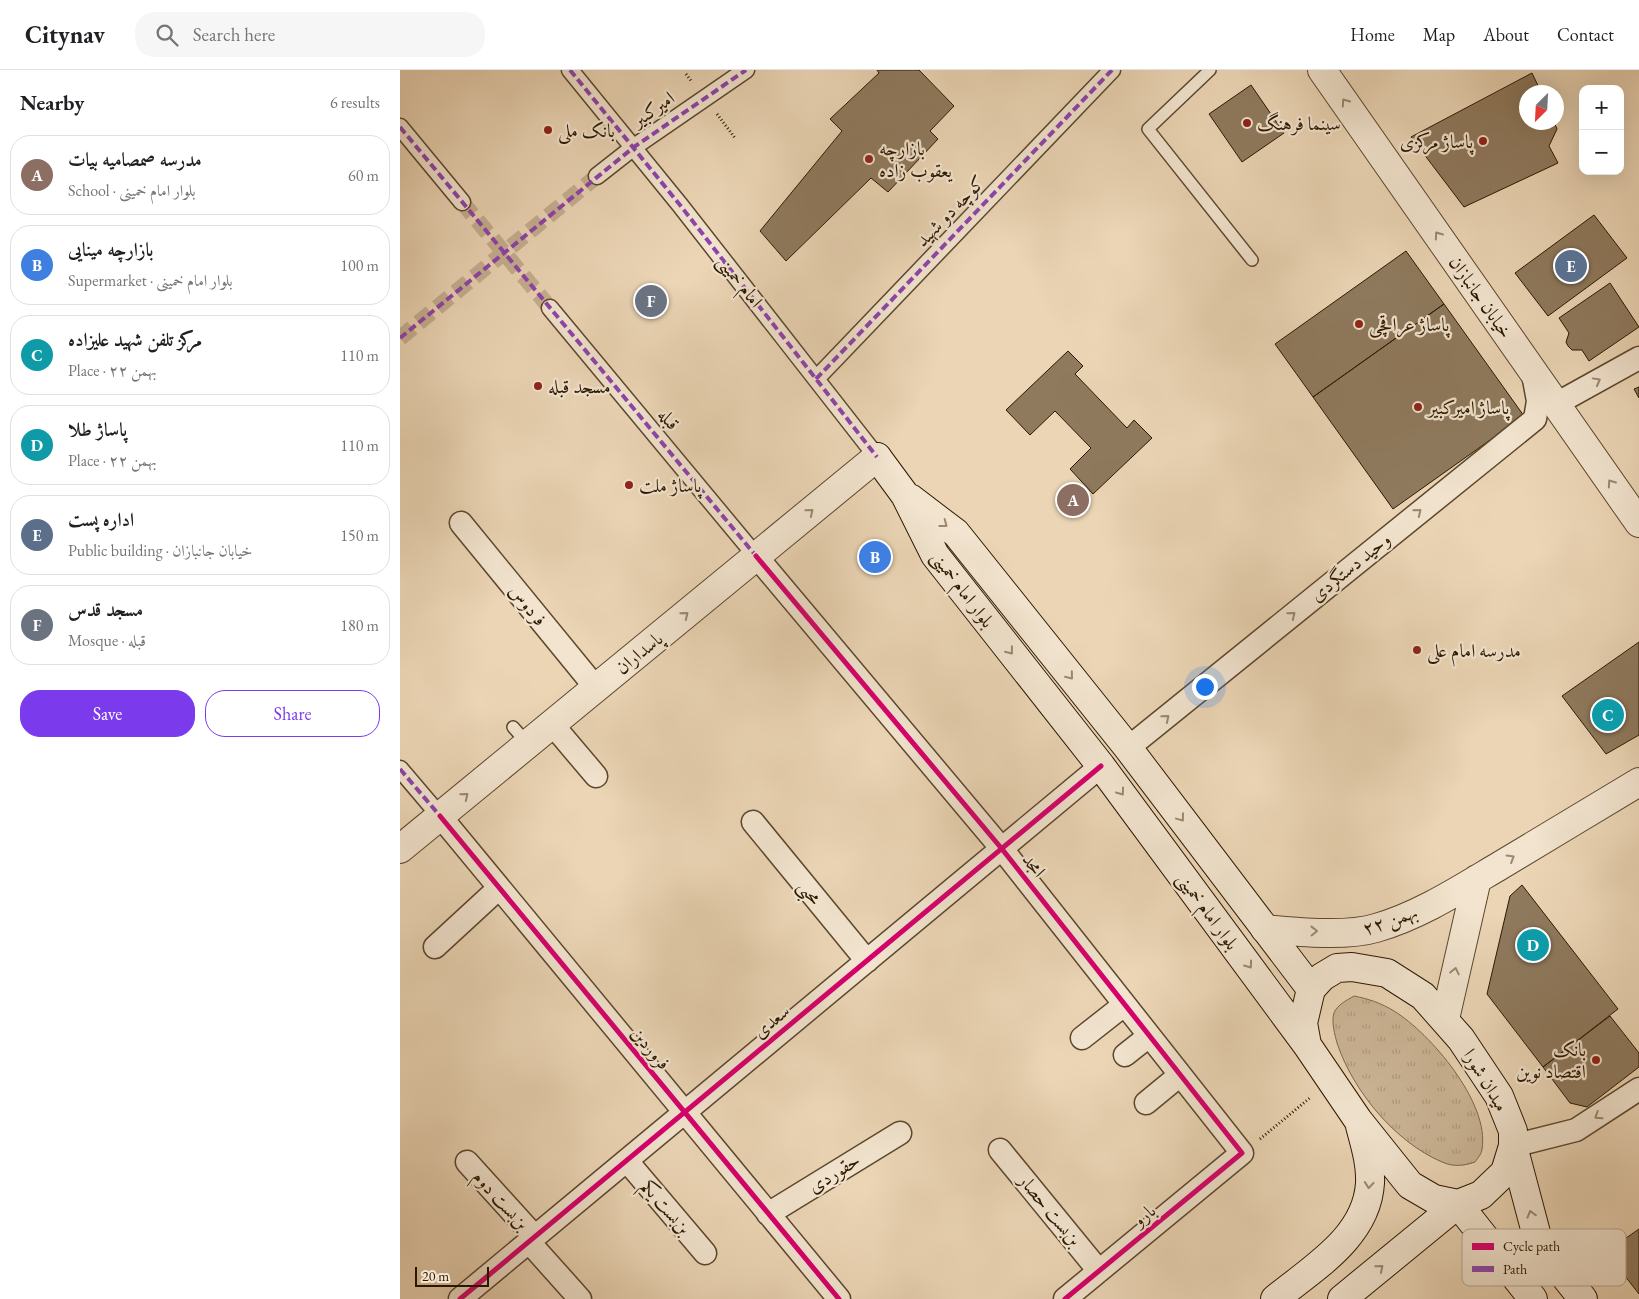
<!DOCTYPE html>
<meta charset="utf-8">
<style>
body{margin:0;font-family:"EB Garamond",Amiri,serif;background:#f6f6f6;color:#202124}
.controls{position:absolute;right:15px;top:15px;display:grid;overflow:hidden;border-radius:10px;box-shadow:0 5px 20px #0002}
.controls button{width:45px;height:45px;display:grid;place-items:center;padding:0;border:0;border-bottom:1px solid #e0e0e0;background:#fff;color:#202124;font:25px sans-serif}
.compass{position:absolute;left:1119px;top:15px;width:45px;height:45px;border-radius:50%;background:#fff;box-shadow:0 5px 20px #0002;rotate:204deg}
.scale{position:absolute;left:15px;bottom:12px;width:74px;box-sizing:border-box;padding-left:5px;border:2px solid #2c1800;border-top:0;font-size:14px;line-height:18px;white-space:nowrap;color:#2c1800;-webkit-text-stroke:4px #f2e4cf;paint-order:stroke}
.you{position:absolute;left:804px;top:616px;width:18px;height:18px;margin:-12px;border:4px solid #fff;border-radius:50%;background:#1a73e8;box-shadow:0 0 0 8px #1a73e833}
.badge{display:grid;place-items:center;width:32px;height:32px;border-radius:50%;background:#7c3aed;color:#fff;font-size:16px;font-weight:700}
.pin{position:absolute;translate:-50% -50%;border:2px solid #fff;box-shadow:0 1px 5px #0006}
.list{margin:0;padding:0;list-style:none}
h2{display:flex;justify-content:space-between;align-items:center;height:65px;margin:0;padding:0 20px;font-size:21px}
h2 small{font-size:16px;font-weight:400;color:#757577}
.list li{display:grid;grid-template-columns:32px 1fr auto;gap:15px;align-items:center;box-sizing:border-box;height:80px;margin:0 10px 10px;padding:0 10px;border:1px solid #e0e0e0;border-radius:20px}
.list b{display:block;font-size:19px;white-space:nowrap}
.list p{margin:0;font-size:16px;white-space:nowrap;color:#757577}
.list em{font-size:16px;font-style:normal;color:#757577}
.actions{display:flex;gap:10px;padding:15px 20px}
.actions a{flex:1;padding:11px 0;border:1px solid #7c3aed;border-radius:20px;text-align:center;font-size:18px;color:#7c3aed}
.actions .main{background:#7c3aed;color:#fff}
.icon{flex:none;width:28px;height:28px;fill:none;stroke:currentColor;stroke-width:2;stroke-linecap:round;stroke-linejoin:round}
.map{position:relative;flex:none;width:1239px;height:1229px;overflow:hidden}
header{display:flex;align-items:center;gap:30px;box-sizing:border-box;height:70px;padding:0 25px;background:#fff;border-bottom:1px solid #e0e0e0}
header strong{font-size:24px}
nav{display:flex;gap:28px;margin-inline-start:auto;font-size:18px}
.search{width:350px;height:45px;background:#f6f6f6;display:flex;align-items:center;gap:12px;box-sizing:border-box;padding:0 18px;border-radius:20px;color:#757577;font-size:19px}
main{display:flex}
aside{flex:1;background:#fff}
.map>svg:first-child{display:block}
.grass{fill:url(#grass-tufts);stroke:#7c664b}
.building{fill:#8f7a5e;stroke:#2c1800}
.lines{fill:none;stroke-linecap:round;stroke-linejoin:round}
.pedestrian-tunnel{stroke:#c5af91;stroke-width:16;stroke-dasharray:16 8;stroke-linecap:butt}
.service-casing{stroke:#5c472d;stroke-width:14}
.pedestrian-casing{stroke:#5c472d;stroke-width:19}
.minor-casing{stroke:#5c472d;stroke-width:25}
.tertiary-casing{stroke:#5c472d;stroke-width:30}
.secondary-casing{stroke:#2c1800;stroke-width:30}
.path{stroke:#2c1800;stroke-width:3;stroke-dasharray:1 2.5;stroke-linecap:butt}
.service{stroke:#f2e4cf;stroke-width:11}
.pedestrian{stroke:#f2e4cf;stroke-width:16}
.minor{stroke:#f2e4cf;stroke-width:22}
.tertiary{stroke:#f2e4cf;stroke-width:28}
.secondary{stroke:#f2e4cf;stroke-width:28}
.quiet{stroke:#8e44ad;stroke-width:4;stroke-dasharray:8 4;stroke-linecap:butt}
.cycleway-casing{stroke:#f2e4cf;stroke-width:8}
.cycleway{stroke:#d6006c;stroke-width:5}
.oneway{stroke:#998872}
.poi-dot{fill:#8f2418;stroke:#f2e4cf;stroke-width:2}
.labels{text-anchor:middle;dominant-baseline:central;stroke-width:4.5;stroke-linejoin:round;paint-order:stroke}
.street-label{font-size:19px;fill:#2c1800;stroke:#f2e4cf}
.poi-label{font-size:19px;fill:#2c1800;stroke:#f2e4cf;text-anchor:start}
.key{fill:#f2e4cf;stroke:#b7a791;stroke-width:1}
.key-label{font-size:14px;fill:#2c1800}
</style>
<header>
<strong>Citynav</strong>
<div class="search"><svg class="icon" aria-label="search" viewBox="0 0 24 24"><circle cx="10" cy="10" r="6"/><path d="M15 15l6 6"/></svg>Search here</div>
<nav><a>Home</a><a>Map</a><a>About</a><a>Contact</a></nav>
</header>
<main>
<aside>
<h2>Nearby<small>6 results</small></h2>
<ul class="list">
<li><span class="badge" style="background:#8d6e63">A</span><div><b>مدرسه صمصامیه بیات</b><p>School · بلوار امام خمینی</p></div><em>60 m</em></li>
<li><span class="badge" style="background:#3f7fe0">B</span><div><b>بازارچه مینایی</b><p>Supermarket · بلوار امام خمینی</p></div><em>100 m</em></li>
<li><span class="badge" style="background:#0f9aa8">C</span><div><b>مرکز تلفن شهید علیزاده</b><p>Place · ۲۲ بهمن</p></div><em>110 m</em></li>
<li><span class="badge" style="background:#0f9aa8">D</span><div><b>پاساژ طلا</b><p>Place · ۲۲ بهمن</p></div><em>110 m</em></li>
<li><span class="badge" style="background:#5c6f8a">E</span><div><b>اداره پست</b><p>Public building · خیابان جانبازان</p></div><em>150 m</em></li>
<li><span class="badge" style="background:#6b7280">F</span><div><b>مسجد قدس</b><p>Mosque · قبله</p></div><em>180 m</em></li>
</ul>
<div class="actions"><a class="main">Save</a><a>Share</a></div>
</aside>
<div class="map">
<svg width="1239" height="1229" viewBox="0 0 1239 1229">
<defs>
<pattern id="grass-tufts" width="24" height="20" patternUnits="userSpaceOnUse" patternTransform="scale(1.25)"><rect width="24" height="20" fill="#cbb596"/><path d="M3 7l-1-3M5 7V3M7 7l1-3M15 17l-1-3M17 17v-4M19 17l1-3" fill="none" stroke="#ae9b80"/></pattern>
</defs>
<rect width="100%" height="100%" fill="#ebd5b5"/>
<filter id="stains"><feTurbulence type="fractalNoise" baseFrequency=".004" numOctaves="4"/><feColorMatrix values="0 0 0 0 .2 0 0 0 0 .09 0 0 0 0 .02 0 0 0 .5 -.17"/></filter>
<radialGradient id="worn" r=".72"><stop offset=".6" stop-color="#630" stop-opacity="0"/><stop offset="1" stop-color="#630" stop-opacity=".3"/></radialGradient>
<path class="grass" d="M954,926C969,929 981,933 994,941C1030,963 1090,1033 1082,1079C1082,1083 1078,1088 1075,1092C1064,1096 1053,1097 1042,1092C995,1072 953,1021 937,973C935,965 931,952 934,943C937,935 947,930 954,926Z"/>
<path class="building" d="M477,0H519L554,36L530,61L538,69L488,122L471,108L386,191L360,161L442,61L430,49L479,3Z
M1132,3L1141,22H1126V52H1154L1157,59L1149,76L1158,93L1064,137L1011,67Z
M851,15L884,63L842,92L809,44Z
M1194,145L1227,188L1148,246L1115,203Z
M1006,181L1044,234L913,327L875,274Z
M1210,213L1239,257L1189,291L1182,280H1172L1168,276L1166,272L1169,263L1159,248Z
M1044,234L1124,346L993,439L913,327Z
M668,281L683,296L675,304L727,358L734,350L752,368L693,424L670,399L691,378L655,341L630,365L606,340Z
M1239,317V328L1234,319Z
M1239,572V665L1206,684L1162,626Z
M1122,815L1218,939L1143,997L1087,924L1110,826Z
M1210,946L1239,983V997L1187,1037L1170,1033L1143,997Z
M1239,1159V1224L1206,1182Z"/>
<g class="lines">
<path class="pedestrian-tunnel" d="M62,132L150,238
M0,268L197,106"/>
<g class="service-casing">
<path id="service" d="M810,0L748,59L852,190
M113,657L128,674"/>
</g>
<g class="pedestrian-casing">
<path id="pedestrian" d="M170,0L280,135L477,387
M0,57L62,132
M197,106L234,77L346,0
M150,238L356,486
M416,309L712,0
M0,699L40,746"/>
</g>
<g class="minor-casing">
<path id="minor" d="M1156,334L1239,288
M61,453L196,618
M356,486L602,779L842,1083L665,1229
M152,654L196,706
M728,678L1135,349L1138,331L1133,304
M40,746L439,1229
M353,752L467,891
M35,877L99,818
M682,968L724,935
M725,985L749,966
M746,1033L780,1005
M1113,1076L1176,1060L1239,1019
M600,1080L699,1201
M227,1091L305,1183
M67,1092L135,1167
M368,1144L500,1063
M129,1172L180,1229
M60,1229L701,696"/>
</g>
<g class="tertiary-casing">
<path id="tertiary" d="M922,0L1239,453
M0,779L477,387
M865,859C897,862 946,867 976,858C1021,845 1062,818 1101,795C1147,767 1193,740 1239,712
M1045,949L1077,809"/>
</g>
<g class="secondary-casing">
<path id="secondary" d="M477,387L505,425L535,485L701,696L907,975
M510,428L556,463L728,678L911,919
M952,897L987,903L1023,926L1061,969L1099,1026L1113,1061V1076L1105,1102L1081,1125L1058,1134L1034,1129L1010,1115L958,1050L907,975L903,953L911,919L922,907L937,898Z
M1113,1076L1139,1174L1183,1229
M875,1229C913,1198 967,1167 970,1113C971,1094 965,1075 960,1056
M942,1229L1058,1134L1133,1229"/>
</g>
<path class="path" d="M286,4L292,12
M317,44L335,68
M860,1069L911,1027"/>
<use href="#service" class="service"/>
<use href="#pedestrian" class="pedestrian"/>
<use href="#minor" class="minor"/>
<use href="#tertiary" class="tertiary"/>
<use href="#secondary" class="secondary"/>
<path class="quiet" d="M170,0L280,135L477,387
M0,57L356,486
M0,268L234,77L346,0
M416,309L712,0
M0,699L40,746"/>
<g class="cycleway-casing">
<path id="cycleway" d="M356,486L602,779L842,1083L665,1229
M40,746L439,1229
M60,1229L701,696"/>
</g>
<use href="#cycleway" class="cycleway"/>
</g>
<defs><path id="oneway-chevron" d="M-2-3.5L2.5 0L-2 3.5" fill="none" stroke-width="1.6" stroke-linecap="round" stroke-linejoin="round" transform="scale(1.25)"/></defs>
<g class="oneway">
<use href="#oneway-chevron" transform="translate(945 32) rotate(-125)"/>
<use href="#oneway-chevron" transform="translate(1038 165) rotate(-125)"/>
<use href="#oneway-chevron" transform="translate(1197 311) rotate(-29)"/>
<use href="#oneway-chevron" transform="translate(1211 413) rotate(-125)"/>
<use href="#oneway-chevron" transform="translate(410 442) rotate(-39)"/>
<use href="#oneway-chevron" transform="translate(1018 442) rotate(-39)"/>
<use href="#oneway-chevron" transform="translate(544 454) rotate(37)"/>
<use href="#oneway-chevron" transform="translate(285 545) rotate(-39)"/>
<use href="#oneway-chevron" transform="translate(892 545) rotate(-39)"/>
<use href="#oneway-chevron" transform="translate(610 581) rotate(52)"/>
<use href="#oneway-chevron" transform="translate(670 606) rotate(51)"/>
<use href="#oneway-chevron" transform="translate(766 648) rotate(-40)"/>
<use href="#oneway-chevron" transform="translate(721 722) rotate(54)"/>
<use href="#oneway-chevron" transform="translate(65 726) rotate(-39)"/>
<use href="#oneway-chevron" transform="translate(781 748) rotate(53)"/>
<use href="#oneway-chevron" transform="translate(1111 788) rotate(-31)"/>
<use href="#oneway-chevron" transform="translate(914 861) rotate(-1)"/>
<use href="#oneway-chevron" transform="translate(849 895) rotate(54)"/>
<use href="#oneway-chevron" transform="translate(1055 901) rotate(-78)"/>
<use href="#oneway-chevron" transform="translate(1198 1046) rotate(147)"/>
<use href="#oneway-chevron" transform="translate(969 1115) rotate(95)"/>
<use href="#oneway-chevron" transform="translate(1131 1144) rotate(-105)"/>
<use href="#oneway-chevron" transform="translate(980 1198) rotate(-40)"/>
</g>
<g class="poi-dot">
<circle cx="847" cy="53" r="5"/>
<circle cx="148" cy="60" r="5"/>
<circle cx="1083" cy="71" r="5"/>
<circle cx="469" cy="89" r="5"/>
<circle cx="959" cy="254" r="5"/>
<circle cx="138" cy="316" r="5"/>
<circle cx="1018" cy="337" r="5"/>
<circle cx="229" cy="415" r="5"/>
<circle cx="1017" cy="580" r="5"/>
<circle cx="1196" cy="990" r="5"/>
</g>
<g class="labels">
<g class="street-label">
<text transform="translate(253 39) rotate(-35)">امیرکبیر</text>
<text transform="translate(550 141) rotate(-46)">کوچه دو شهید</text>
<text transform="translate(340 211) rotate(52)">امام خمینی</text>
<text transform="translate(1081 227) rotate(55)">خیابان جانبازان</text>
<text transform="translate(269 349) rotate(50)">قبله</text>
<text transform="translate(950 497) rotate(-39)">وحید دستگردی</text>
<text transform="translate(563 519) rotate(53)">بلوار امام خمینی</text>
<text transform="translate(128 535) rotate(51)">فردوس</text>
<text transform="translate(239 583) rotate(-39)">پاسداران</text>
<text transform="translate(634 795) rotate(52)">امجد</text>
<text transform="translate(410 822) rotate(51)">محبی</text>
<text transform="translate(808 841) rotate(54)">بلوار امام خمینی</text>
<text transform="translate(990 850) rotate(-19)">۲۲ بهمن</text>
<text transform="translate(371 951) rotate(-40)">سعدی</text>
<text transform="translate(251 978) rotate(50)">فروردین</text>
<text transform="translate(1086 1010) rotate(59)">میدان شورا</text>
<text transform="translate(434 1103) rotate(-32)">حقوردی</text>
<text transform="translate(101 1130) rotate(48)">بن‌بست دوم</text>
<text transform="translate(266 1137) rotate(50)">بن‌بست یکم</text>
<text transform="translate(650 1140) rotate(51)">بن‌بست حصار</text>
<text transform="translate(744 1145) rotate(-39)">بارو</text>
</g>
<g class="poi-label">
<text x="857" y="53">سینما فرهنگ</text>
<text x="158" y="60">بانک ملی</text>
<text x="1073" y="71" text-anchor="end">پاساژ مرکزی</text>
<text x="479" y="78">بازارچه<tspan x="479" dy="22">یعقوب زاده</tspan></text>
<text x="969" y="254">پاساژ عراقچی</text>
<text x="148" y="316">مسجد قبله</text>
<text x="1028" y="337">پاساژ امیرکبیر</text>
<text x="239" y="415">پاساژ ملت</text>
<text x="1027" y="580">مدرسه امام علی</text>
<text x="1186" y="979" text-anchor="end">بانک<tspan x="1186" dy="22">اقتصاد نوین</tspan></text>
</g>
</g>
<rect x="1062" y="1159" width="164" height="57" rx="8" class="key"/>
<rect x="1072" y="1173" width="22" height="7" fill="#d6006c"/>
<rect x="1072" y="1196" width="22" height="6" fill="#8e44ad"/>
<g class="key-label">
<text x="1103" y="1181">Cycle path</text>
<text x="1103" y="1204">Path</text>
</g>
<rect width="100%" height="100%" filter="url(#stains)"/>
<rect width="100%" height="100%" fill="url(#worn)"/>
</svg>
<div class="controls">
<button>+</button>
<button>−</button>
</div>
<svg class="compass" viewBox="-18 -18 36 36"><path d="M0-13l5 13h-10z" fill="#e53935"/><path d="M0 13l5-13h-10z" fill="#757577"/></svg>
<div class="scale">20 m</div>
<div class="you"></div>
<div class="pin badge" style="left:673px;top:430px;background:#8d6e63">A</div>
<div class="pin badge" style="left:475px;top:487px;background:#3f7fe0">B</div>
<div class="pin badge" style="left:1208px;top:645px;background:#0f9aa8">C</div>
<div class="pin badge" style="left:1133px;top:875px;background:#0f9aa8">D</div>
<div class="pin badge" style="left:1171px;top:196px;background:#5c6f8a">E</div>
<div class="pin badge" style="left:251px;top:231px;background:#6b7280">F</div>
</div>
</main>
